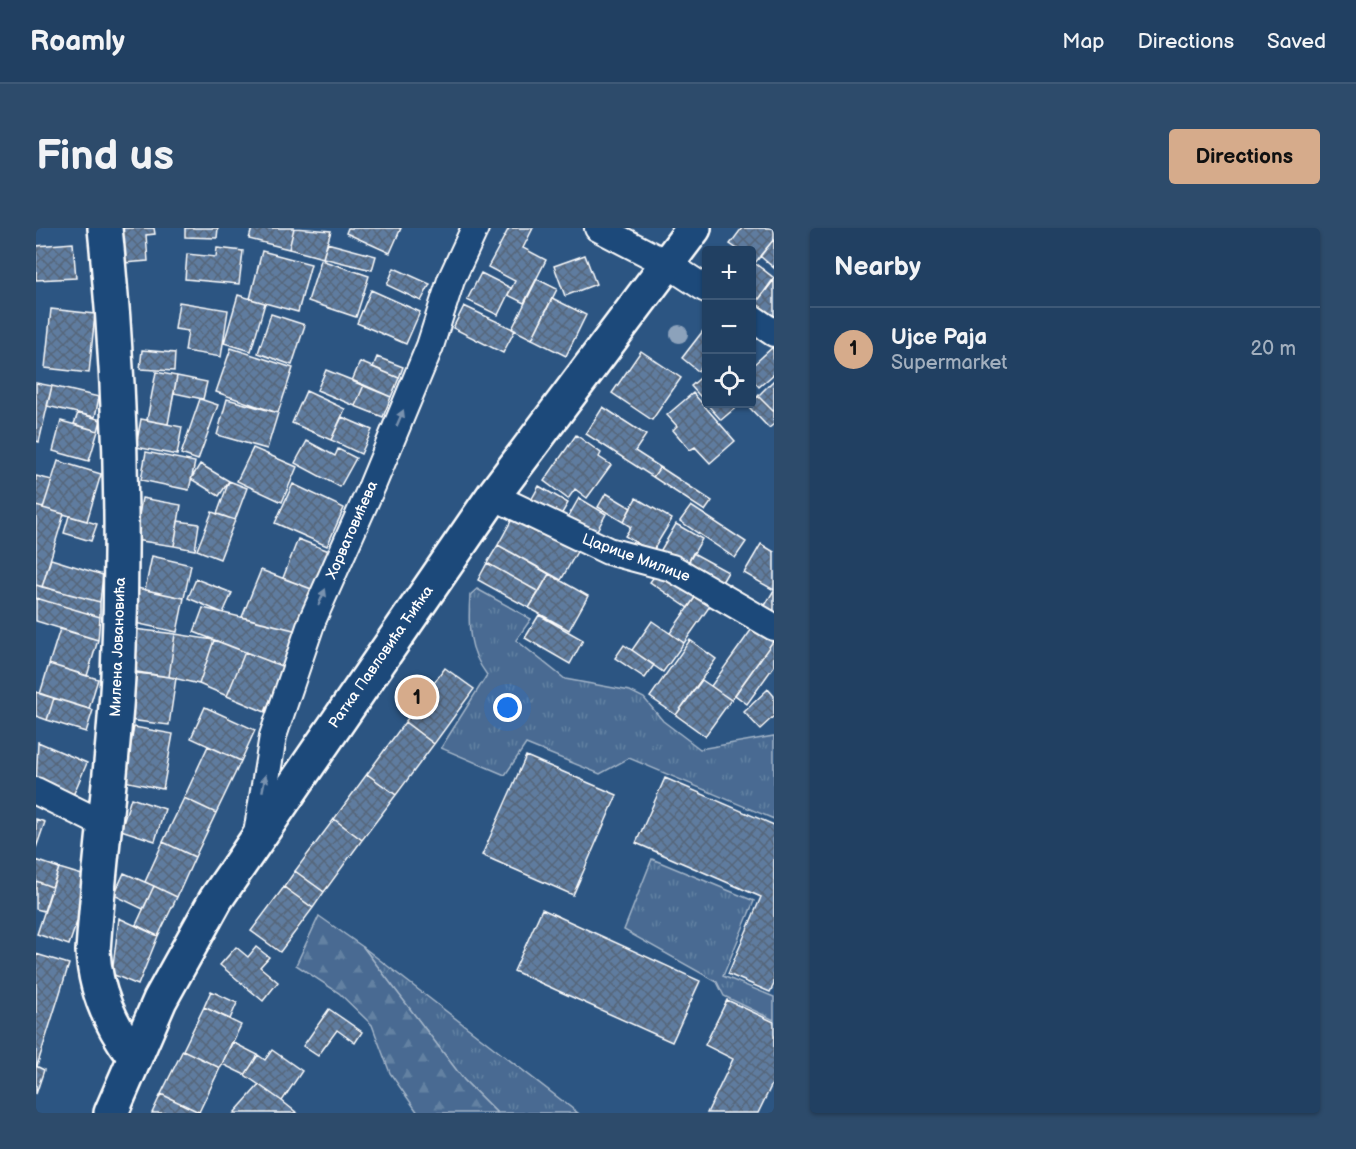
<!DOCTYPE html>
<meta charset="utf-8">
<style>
body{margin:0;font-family:"Balsamiq Sans",sans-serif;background:#2d4b6b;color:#f1f3f6}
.controls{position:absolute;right:18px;top:18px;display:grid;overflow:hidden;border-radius:6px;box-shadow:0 2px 4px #0004}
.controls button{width:54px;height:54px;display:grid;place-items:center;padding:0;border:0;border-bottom:2px solid #3e5977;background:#214062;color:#f1f3f6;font:30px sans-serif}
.you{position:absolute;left:472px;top:480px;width:21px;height:21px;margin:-15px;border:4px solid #fff;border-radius:50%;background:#1a73e8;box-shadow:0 0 0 9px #1a73e833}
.badge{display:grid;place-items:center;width:39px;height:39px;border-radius:50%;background:#d6ab8b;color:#111;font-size:20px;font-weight:700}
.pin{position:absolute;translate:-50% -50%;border:3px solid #fff;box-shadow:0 2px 6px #0006}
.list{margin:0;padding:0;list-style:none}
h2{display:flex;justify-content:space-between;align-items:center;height:78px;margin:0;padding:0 24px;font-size:26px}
h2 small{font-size:20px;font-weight:400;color:#a2afbe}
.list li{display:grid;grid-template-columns:39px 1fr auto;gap:18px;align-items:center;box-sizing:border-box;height:84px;padding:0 24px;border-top:2px solid #3e5977}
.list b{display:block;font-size:22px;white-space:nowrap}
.list p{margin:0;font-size:20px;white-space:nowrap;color:#a2afbe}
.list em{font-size:20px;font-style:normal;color:#a2afbe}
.icon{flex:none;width:33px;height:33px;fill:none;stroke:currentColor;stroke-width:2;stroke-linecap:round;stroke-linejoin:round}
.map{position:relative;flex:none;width:738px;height:885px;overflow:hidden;border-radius:6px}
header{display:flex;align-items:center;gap:36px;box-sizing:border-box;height:84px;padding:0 30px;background:#214062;border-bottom:2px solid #3e5977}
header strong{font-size:28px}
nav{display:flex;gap:33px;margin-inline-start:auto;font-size:21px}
.intro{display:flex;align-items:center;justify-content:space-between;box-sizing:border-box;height:144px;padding:0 36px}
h1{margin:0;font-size:42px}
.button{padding:15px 27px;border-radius:6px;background:#d6ab8b;color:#111;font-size:21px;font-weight:700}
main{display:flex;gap:36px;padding:0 36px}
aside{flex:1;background:#214062;border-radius:6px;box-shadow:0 2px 4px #0004}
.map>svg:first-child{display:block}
.grass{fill:url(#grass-tufts);stroke:#a4b5c8;stroke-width:1.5}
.forest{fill:url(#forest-firs);stroke:#a4b5c8;stroke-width:1.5}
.building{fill:url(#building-cross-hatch);stroke:#fff;stroke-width:1.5}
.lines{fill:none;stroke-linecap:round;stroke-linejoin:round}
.minor-casing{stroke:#fff;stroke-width:30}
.major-casing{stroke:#fff;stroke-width:38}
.minor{stroke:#1f4a7a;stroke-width:26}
.major{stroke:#1f4a7a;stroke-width:33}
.tree{fill:#8ca2bb}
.oneway{fill:#7992af}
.labels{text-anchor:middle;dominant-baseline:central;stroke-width:4.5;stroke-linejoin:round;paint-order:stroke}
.street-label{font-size:15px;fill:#fff;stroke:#1f4a7a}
</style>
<header>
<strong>Roamly</strong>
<nav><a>Map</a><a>Directions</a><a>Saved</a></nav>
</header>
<div class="intro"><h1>Find us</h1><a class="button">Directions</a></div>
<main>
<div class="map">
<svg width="738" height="885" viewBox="0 0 738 885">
<defs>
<pattern id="grass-tufts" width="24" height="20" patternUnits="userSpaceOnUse" patternTransform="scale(1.5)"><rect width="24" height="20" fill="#486b92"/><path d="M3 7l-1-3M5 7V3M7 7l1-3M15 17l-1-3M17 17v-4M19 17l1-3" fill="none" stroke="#6381a2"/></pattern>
<pattern id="forest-firs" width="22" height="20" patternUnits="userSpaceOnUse" patternTransform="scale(1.5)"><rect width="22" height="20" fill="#486b92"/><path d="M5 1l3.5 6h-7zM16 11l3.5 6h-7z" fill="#6381a2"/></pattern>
<pattern id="building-cross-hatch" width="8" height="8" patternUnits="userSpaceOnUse" patternTransform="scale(1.5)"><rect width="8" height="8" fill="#5e7c9f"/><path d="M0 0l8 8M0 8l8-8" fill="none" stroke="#56667a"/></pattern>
</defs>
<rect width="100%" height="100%" fill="#2c5582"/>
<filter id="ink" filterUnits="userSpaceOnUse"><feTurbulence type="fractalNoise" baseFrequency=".0167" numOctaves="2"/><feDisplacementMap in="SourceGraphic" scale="12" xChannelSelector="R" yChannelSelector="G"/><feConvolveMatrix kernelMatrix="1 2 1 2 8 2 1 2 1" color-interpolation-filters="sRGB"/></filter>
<g filter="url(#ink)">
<path class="grass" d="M441,361L495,391L480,412L529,451L594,463L608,470L627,493L664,521L738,508V591L593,530L564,546L490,516L469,547L405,520L451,447C432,422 432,398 434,367Z
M616,631L718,673L687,748L738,769V792L688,768L681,754L588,702Z
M327,719L542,885H461L428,852Z"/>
<path class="forest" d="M283,688L327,719L428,852L461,885H382L354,845L336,797L303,765L260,737Z"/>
<path class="building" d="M85,0H118L119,6L110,7L112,33L88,35Z
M149,0H182L181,10L149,9Z
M216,0H258L253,21L213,11Z
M258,0L295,3L287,30L253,21Z
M312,0H365L354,25L310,5Z
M473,0H497L487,20L510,32L488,75L472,67L479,53L452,39Z
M706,0H738V11L719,35L716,33V22H703L694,16Z
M738,11V40L724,28Z
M37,15L40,50L0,52V18Z
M291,15L340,28L336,42L287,30Z
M181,20L207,23L203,56L149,51L151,26L180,29Z
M226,23L275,36L262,84L214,71Z
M549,27L560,56L529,68L518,38Z
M285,32L333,48L320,89L272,73Z
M716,33L738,50L723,71L716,65Z
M358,40L394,56L385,73L351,57Z
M445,45L475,60L462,87L431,72Z
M501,51L521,61L496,111L476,101Z
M738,52V95L717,79Z
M335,62L384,84L370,116L321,95Z
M716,65L723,71L716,81Z
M202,67L229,75L215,123L188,115Z
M516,70L550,87L530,128L496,111Z
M143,74L192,82L185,129L149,123L152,103L139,101Z
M428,78L479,102L467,125L417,100Z
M15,81L59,86L53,145L9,140Z
M235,86L269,97L256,137L222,125Z
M670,99V132L662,143L646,130Z
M737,119L738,146L723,159L716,151V138Z
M195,120L257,140L242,185L180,164Z
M106,122L139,125L138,143L104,141Z
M605,123L645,150L616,192L576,165Z
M341,129L367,139L363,150L337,139Z
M324,134L363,150L355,169L316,153Z
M290,142L328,157L319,178L281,162Z
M120,144L141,148L132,196L111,192Z
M670,145V176H704L685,192L655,158Z
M141,148L171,154L167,171L138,165Z
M738,152V184L722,168Z
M0,155L16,158L3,214L0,213Z
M328,157L355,169L347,189L319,178Z
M16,158L63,169L59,189L11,178Z
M270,163L309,181L295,212L256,195Z
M657,165L699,213L674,235L659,219L654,222L637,202L641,198L631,187Z
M722,168L738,184V196L733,200L712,178Z
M164,171L182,177L162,232L145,226Z
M191,171L242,185L231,221L181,207Z
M567,179L610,207L599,223L624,239L617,249L550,206Z
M42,185L65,192L62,203L38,196Z
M306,189L336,202L325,226L295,212Z
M105,191L146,199L141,227L100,219Z
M25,193L62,203L53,233L17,223Z
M540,207L565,225L563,229L575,237L551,270L539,261L532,271L508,253Z
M271,213L299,228L302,221L320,230L304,259L259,235Z
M217,220L261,239L246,274L201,253Z
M110,224L159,234L153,262L105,252Z
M22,233L65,246L51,293L7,280Z
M164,236L193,253L183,268L155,251Z
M624,239L676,273L669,283L617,249Z
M0,248L16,252L7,280L0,278Z
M193,253L211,260L199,292L181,286Z
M257,256L308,280L291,318L239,295Z
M503,258L532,275L522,292L493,276Z
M570,265L595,280L587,294L562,279Z
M106,270L145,277L138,318L99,312Z
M543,270L570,286L555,313L527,298Z
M600,270L636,291L616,324L589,308L595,299L587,294Z
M0,278L28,286L6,359L0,357Z
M655,278L710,314L699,330L644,293Z
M176,284L199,292L184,331L161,322Z
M480,284L543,320L525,352L462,317Z
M33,288L61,296L55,313L28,305Z
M142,293L163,296L159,322L138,318Z
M640,296L666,311L648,342L622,327Z
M262,311L293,323L278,362L247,350Z
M725,316L738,324V394L724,386L738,362L708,345Z
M462,317L513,346L503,364L451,335Z
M657,325L692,344L682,361L648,342Z
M116,328L155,337L148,370L109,362Z
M15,331L67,347L64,374L6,359Z
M451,335L503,364L493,380L442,352Z
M625,339L662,365L652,380L614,354Z
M225,342L278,362L262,403L206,389Z
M513,346L552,368L533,402L493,380Z
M160,351L196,365L187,385L152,370Z
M0,357L64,374V389L0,370Z
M101,360L148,370L141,404L94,394Z
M662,365L676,375L648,415L634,405Z
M0,370L64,389L62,412L0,393Z
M167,380L262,403L248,439L158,404Z
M503,387L547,412L534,436L489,410Z
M616,393L648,415L627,444L596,422Z
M718,398L738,412L695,472L675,458Z
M24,401L62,412L51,448L13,436Z
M98,401L139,406L133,449L93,444Z
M139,406L178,412L163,456L133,449Z
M178,412L209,424L191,468L163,456Z
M654,412L680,431L640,487L614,469Z
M738,412V438L711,476L699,467Z
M588,417L618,437L609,450L579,430Z
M209,424L248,439L229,484L191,468Z
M13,436L62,451L53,481L4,466Z
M409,440L438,461L398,516L369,494Z
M101,444L140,450L133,497L93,492Z
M666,452L695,472L669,508L640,487Z
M732,461L738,468V488L724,501L708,484Z
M0,464L18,470L11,492L0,488Z
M18,470L57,482L50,504L11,492Z
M169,479L219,502L205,533L155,510Z
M369,494L398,516L360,567L331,546Z
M98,499L137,506L127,561L88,553Z
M2,514L51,535L35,572L0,557Z
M172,518L205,533L180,585L148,570Z
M490,528L581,567L537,667L446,627Z
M331,546L360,567L326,612L298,591Z
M629,550L738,597V756L734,764L692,746L725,669L600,615Z
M95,570L129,581L119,613L85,602Z
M148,570L180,585L159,629L127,614Z
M0,591L9,594L0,620Z
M298,591L326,612L288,664L259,643Z
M127,614L159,629L141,669L109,654Z
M0,632L23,640L16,659L0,653Z
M23,640L56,650L33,717L1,706Z
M259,643L288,664L277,680L248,659Z
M88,645L118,658L107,681L78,667Z
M0,653L16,659L8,683L0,681Z
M118,658L141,669L122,708L100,697Z
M248,659L277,680L244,724L215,703Z
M506,681L664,753L636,814L478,743Z
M83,690L122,708L102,757L76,746Z
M200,719L212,729L220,719L233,729L224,739L242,754L227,773L184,737Z
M0,726L33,736L1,838H0Z
M175,763L201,775L194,791L168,779Z
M691,772L738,794V852L722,885H671L697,831L669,817Z
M168,779L205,797L184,840L147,822Z
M293,781L326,804L319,815L301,802L282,828L267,818Z
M196,814L222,827L209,847L186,836Z
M147,822L184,840L163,884L125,866Z
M236,822L266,843L246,873L209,847L222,827L229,832Z
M0,838L8,842L0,866Z
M223,857L246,873L261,885H198Z
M125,866L163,884L164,885H116Z"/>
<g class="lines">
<g class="minor-casing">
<path id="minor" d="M562,0L630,35L670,61
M716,90L738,105
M457,268L572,323L636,340L738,399
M0,563L71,598
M220,612L237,508L276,393L336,258L394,118L415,52L439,0"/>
</g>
<g class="major-casing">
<path id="major" d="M69,0C84,148 89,299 82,448C77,540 63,631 57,723C59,763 74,796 98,828
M75,885L124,772L180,671L457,268L658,0"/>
</g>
<use href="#minor" class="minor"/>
<use href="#major" class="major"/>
</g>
<circle class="tree" cx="643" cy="106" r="9"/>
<defs><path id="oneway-solid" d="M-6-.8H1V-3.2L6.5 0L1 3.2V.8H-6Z" transform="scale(1.5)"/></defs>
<g class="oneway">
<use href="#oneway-solid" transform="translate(364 190) rotate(-67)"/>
<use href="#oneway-solid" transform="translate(286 369) rotate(-67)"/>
<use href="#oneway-solid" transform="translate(228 555) rotate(-79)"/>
</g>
</g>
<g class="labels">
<g class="street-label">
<text transform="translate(316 302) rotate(-66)">Хорватовићева</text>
<text transform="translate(600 330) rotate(20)">Царице Милице</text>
<text transform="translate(82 419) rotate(-88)">Милена Јовановића</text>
<text transform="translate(345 429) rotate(-55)">Ратка Павловића Ћићка</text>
</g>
</g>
</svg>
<div class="controls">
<button>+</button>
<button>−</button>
<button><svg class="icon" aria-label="locate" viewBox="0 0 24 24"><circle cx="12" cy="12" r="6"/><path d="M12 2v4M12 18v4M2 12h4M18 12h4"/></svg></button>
</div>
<div class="you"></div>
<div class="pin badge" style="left:381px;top:469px">1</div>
</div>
<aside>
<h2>Nearby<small></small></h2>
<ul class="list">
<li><span class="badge">1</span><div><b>Ujce Paja</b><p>Supermarket</p></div><em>20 m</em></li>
</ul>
</aside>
</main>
